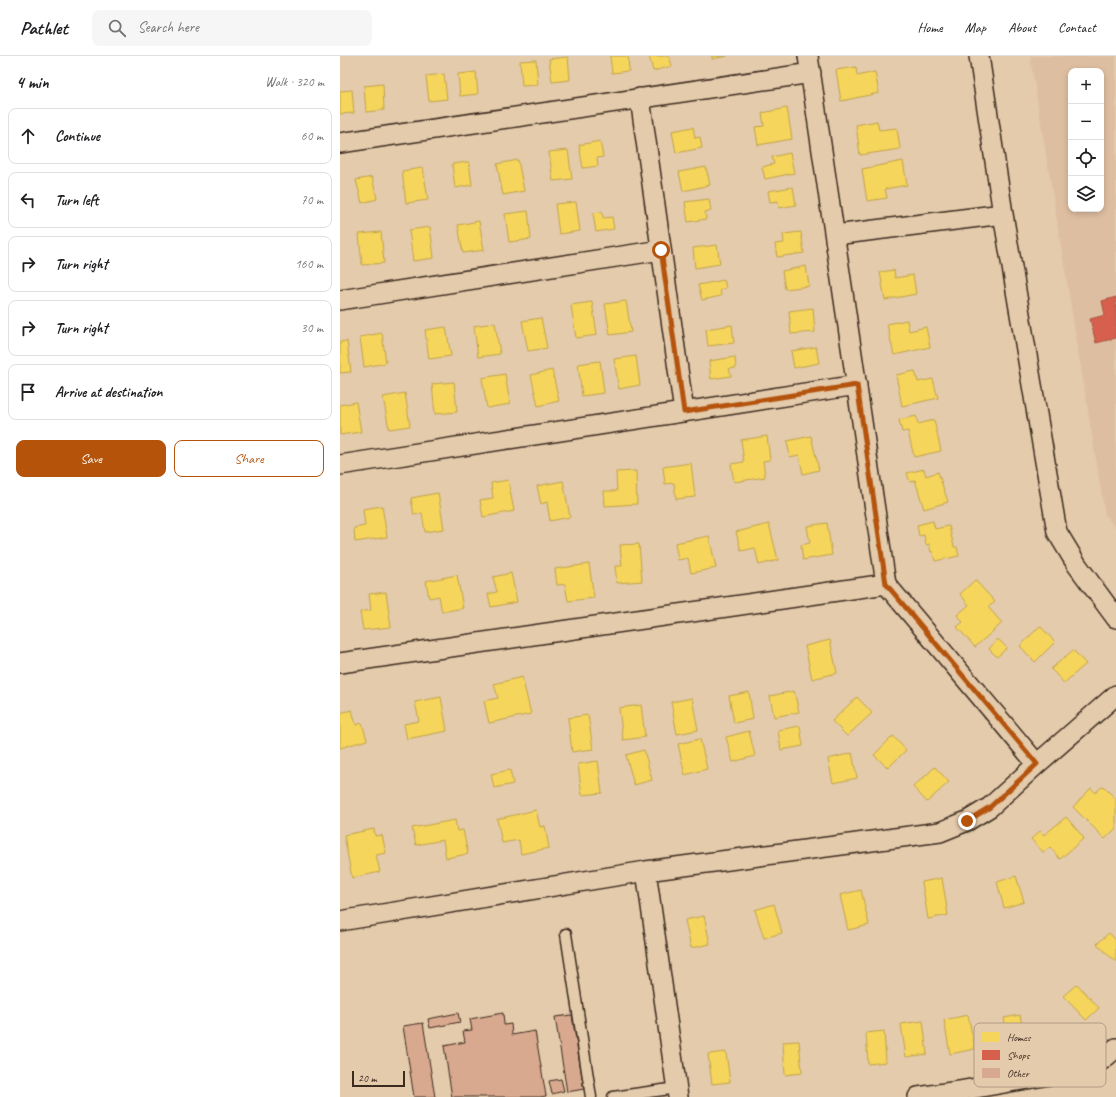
<!DOCTYPE html>
<meta charset="utf-8">
<style>
body{margin:0;font-family:Caveat,sans-serif;background:#f6f6f6;color:#202124}
.controls{position:absolute;right:12px;top:12px;display:grid;overflow:hidden;border-radius:8px;box-shadow:0 2px 6px #0003}
.controls button{width:36px;height:36px;display:grid;place-items:center;padding:0;border:0;border-bottom:1px solid #e0e0e0;background:#fff;color:#202124;font:20px sans-serif}
.scale{position:absolute;left:12px;bottom:10px;width:53px;box-sizing:border-box;padding-left:4px;border:2px solid #3b2a1e;border-top:0;font-size:11px;line-height:14px;white-space:nowrap;color:#3b2a1e;-webkit-text-stroke:3px #e4cbac;paint-order:stroke}
.stop{position:absolute;width:12px;height:12px;margin:-9px;border:3px solid #b45309;border-radius:50%;background:#fff}
.stop.end{background:#b45309;border-color:#fff;box-shadow:0 1px 4px #0008}
.list{margin:0;padding:0;list-style:none}
h2{display:flex;justify-content:space-between;align-items:center;height:52px;margin:0;padding:0 16px;font-size:17px}
h2 small{font-size:13px;font-weight:400;color:#757577}
.list li{display:grid;grid-template-columns:26px 1fr auto;gap:12px;align-items:center;box-sizing:border-box;height:56px;margin:0 8px 8px;padding:0 8px;border:1px solid #e0e0e0;border-radius:8px}
.list b{display:block;font-size:15px;white-space:nowrap}
.list em{font-size:13px;font-style:normal;color:#757577}
.actions{display:flex;gap:8px;padding:12px 16px}
.actions a{flex:1;padding:9px 0;border:1px solid #b45309;border-radius:8px;text-align:center;font-size:14px;color:#b45309}
.actions .main{background:#b45309;color:#fff}
.icon{flex:none;width:22px;height:22px;fill:none;stroke:currentColor;stroke-width:2;stroke-linecap:round;stroke-linejoin:round}
.map{position:relative;flex:none;width:776px;height:1041px;overflow:hidden}
header{display:flex;align-items:center;gap:24px;box-sizing:border-box;height:56px;padding:0 20px;background:#fff;border-bottom:1px solid #e0e0e0}
header strong{font-size:19px}
nav{display:flex;gap:22px;margin-inline-start:auto;font-size:14px}
.search{width:280px;height:36px;background:#f6f6f6;display:flex;align-items:center;gap:10px;box-sizing:border-box;padding:0 14px;border-radius:8px;color:#757577;font-size:15px}
main{display:flex}
aside{flex:1;background:#fff}
.map>svg:first-child{display:block}
.built{fill:#debea0;fill-rule:evenodd}
.homes{fill:#f6d55c;stroke:#bea249}
.shops{fill:#d6604d;stroke:#a8503f}
.building{fill:#d9a98f;stroke:#3b2a1e}
.lines{fill:none;stroke-linecap:round;stroke-linejoin:round}
.lane-casing{stroke:#3b2a1e;stroke-width:13}
.street-casing{stroke:#3b2a1e;stroke-width:22}
.lane{stroke:#e4cbac;stroke-width:10}
.street{stroke:#e4cbac;stroke-width:19}
.route{stroke:#b45309;stroke-width:5}
.key{fill:#e4cbac;stroke:#b19b81;stroke-width:1}
.key-label{font-size:11px;fill:#3b2a1e}
</style>
<header>
<strong>Pathlet</strong>
<div class="search"><svg class="icon" aria-label="search" viewBox="0 0 24 24"><circle cx="10" cy="10" r="6"/><path d="M15 15l6 6"/></svg>Search here</div>
<nav><a>Home</a><a>Map</a><a>About</a><a>Contact</a></nav>
</header>
<main>
<aside>
<h2>4 min<small>Walk · 320 m</small></h2>
<ul class="list">
<li><svg class="icon" aria-label="ahead" viewBox="0 0 24 24"><path d="M12 20V5M6 11l6-6 6 6"/></svg><div><b>Continue</b></div><em>60 m</em></li>
<li><svg class="icon" aria-label="left" viewBox="0 0 24 24"><path d="M17 20v-9H6M10 6l-5 5 5 5"/></svg><div><b>Turn left</b></div><em>70 m</em></li>
<li><svg class="icon" aria-label="right" viewBox="0 0 24 24"><path d="M7 20v-9h11M14 6l5 5-5 5"/></svg><div><b>Turn right</b></div><em>160 m</em></li>
<li><svg class="icon" aria-label="right" viewBox="0 0 24 24"><path d="M7 20v-9h11M14 6l5 5-5 5"/></svg><div><b>Turn right</b></div><em>30 m</em></li>
<li><svg class="icon" aria-label="arrive" viewBox="0 0 24 24"><path d="M6 21V4h12l-3 4 3 4H6"/></svg><div><b>Arrive at destination</b></div></li>
</ul>
<div class="actions"><a class="main">Save</a><a>Share</a></div>
</aside>
<div class="map">
<svg width="776" height="1041" viewBox="0 0 776 1041">
<rect width="100%" height="100%" fill="#e4cbac"/>
<filter id="ink" filterUnits="userSpaceOnUse"><feTurbulence type="fractalNoise" baseFrequency=".025" numOctaves="2"/><feDisplacementMap in="SourceGraphic" scale="8" xChannelSelector="R" yChannelSelector="G"/><feConvolveMatrix kernelMatrix="1 2 1 2 8 2 1 2 1" color-interpolation-filters="sRGB"/></filter>
<g filter="url(#ink)">
<path class="built" d="M690,0H776V472L765,459ZM731,15H761V153H731Z"/>
<path class="homes" d="M270,0H288L289,15L272,17Z
M309,0H329L332,10L313,15Z
M372,0H387L372,3Z
M228,1L230,24L212,26L209,3Z
M196,4L198,29L182,30L180,5Z
M516,11L517,20L535,16L539,37L501,45L496,14Z
M136,16L138,38L120,40L118,18Z
M104,18L107,43L89,45L86,20Z
M43,28L44,54L26,56L24,30Z
M12,34L14,57L0,58V35Z
M447,52L452,83L418,89L415,71L424,70L422,57Z
M537,65L539,74L557,72L560,93L520,99L516,69Z
M353,71L355,82L360,81L362,92L336,97L332,75Z
M260,85L263,101L257,102L258,110L243,112L239,89Z
M228,94L232,123L213,125L209,96Z
M450,97L454,117L425,123L422,111L434,108L432,101Z
M178,104L184,135L163,139L157,108Z
M563,105L567,129L545,133L547,142L527,145L522,113Z
M129,106L132,129L115,132L112,108Z
M366,111L370,129L343,135L339,116Z
M83,112L88,144L66,147L62,115Z
M32,121L37,143L22,147L16,124Z
M453,131L456,149L439,152L438,145L430,146L428,135Z
M369,143L371,155L365,156L366,163L348,166L345,146Z
M236,146L240,175L219,178L215,148Z
M188,155L191,183L169,186L165,158Z
M262,156L263,162L272,161L274,173L256,176L253,157Z
M139,165L144,194L123,197L118,169Z
M90,171L94,202L73,205L69,174Z
M41,176L44,207L22,209L19,178Z
M461,176L464,197L437,201L435,188L444,187L443,178Z
M377,189L380,208L355,212L353,192Z
M466,210L469,230L445,233L442,215Z
M554,214L555,222L573,219L576,238L545,244L540,216Z
M384,224L386,232L380,234L381,240L362,244L358,229Z
M286,245L291,276L270,279L265,248Z
M252,246L257,279L236,282L231,249Z
M473,252L475,276L451,278L449,255Z
M201,262L207,292L188,295L182,265Z
M567,264L569,275L586,271L590,291L554,299L547,268Z
M155,267L160,298L138,301L134,270Z
M392,269L394,287L368,290L366,273Z
M106,271L111,300L89,303L85,274Z
M42,277L46,307L24,311L20,281Z
M7,285L11,316L0,317V286Z
M476,291L479,307L454,312L451,295Z
M296,300L300,329L279,333L274,303Z
M395,301L396,312L389,313L391,320L371,323L369,305Z
M260,305L264,337L242,340L238,308Z
M212,314L219,345L198,350L191,319Z
M575,315L578,326L593,323L598,342L562,350L556,319Z
M165,318L170,348L147,352L142,322Z
M114,326L117,356L95,358L92,328Z
M65,337L70,370L49,373L43,341Z
M16,346L21,376L0,379V349Z
M576,360L578,368L594,364L601,395L574,401L568,375L562,376L559,364Z
M427,380L430,404L423,405L425,421L394,426L391,408L404,406L401,384Z
M471,380L479,414L463,418L459,399L450,401L447,385Z
M351,407L355,441L336,443L334,427L325,428L323,411Z
M584,413L586,420L598,416L608,446L584,453L575,424L570,426L567,417Z
M296,415L297,448L265,450L264,435H277L276,416Z
M168,424L174,455L143,461L140,444L153,442L151,427Z
M223,425L230,461L210,465L207,446L201,448L197,430Z
M98,437L104,473L85,476L82,457L74,459L71,442Z
M42,450L47,481L15,486L14,472L25,470L23,453Z
M593,465L595,473L609,470L614,491H617L619,500L595,505L593,496H591L589,488L586,489L584,479L579,480L577,469Z
M487,467L492,499L463,504L461,489L470,487L467,470Z
M429,468L438,504L419,509L415,492L401,495L396,476Z
M369,480L376,512L351,517L348,502L338,504L335,487Z
M299,488L302,525L277,527L275,510H282L280,489Z
M249,508L254,542L228,545L225,528L217,529L215,513Z
M171,517L177,546L151,551L148,538L157,536L153,521Z
M117,519L123,552L102,556L99,540L89,542L86,525Z
M635,524L655,546L648,551L662,567L635,591L617,571L623,566L617,559L629,549L620,538Z
M46,536L51,571L23,574L20,556L31,554L29,538Z
M700,570L715,586L695,606L680,590Z
M658,583L667,592L657,601L649,593Z
M490,584L497,617L472,623L465,590Z
M733,594L746,608L724,627L711,613Z
M182,621L191,658L149,667L144,645L158,642L154,628Z
M454,635L459,656L434,661L430,640Z
M409,636L413,663L394,667L389,640Z
M101,641L107,675L67,683L64,668L79,665L75,646Z
M517,641L532,657L507,680L492,665Z
M352,642L358,674L337,678L331,646Z
M301,649L305,681L283,684L279,652Z
M12,654L16,669L22,667L27,684L0,692V657Z
M248,659L253,693L232,696L228,662Z
M460,670L463,690L441,694L438,674Z
M409,675L415,700L393,706L386,681Z
M553,680L566,694L548,712L534,699Z
M360,683L367,713L345,719L338,688Z
M304,694L312,724L294,729L286,699Z
M512,697L517,722L493,727L488,703Z
M258,705L262,737L242,739L238,708Z
M595,711L609,726L587,746L573,731Z
M170,714L173,728L154,732L151,718Z
M763,730L775,742H776V772L765,783L733,751L751,732L755,737Z
M196,754L200,771L205,770L209,792L181,798L179,784L162,787L157,763Z
M726,761L744,782L720,803L710,791L703,796L691,783L700,775L704,779Z
M115,764L117,775L123,774L128,798L106,802L103,784L76,789L72,772Z
M34,773L35,780L42,779L46,797L36,799L40,816L12,822L4,779Z
M676,820L684,846L664,852L657,826Z
M602,822L608,859L588,863L582,826Z
M521,834L529,869L508,874L500,839Z
M434,848L442,877L424,882L415,854Z
M364,860L370,888L351,892L345,864Z
M769,877L776,884V906L757,888Z
M737,928L759,952L746,964L723,940Z
M628,959L635,993L610,998L604,964Z
M680,959L686,989L670,992L664,962Z
M583,965L587,998L566,1001L561,968Z
M544,975L546,1006L528,1008L526,977Z
M459,985L462,1017L445,1019L443,986Z
M386,996L390,1026L372,1028L368,998Z"/>
<path class="shops" d="M776,241V282L756,287L750,263L765,259L762,245Z"/>
<path class="building" d="M118,957L120,966L90,972L88,963Z
M163,957L164,969L171,968L172,979L195,975L206,1040L200,1041H112L104,990L125,986L123,975L132,974L130,963Z
M232,959L244,1033L227,1036L215,961Z
M83,967L95,1041H74L63,970Z
M221,1023L224,1035L212,1038L209,1025Z"/>
<g class="lines">
<g class="lane-casing">
<path id="lane" d="M226,878L251,1041
M273,1041L337,1032"/>
</g>
<g class="street-casing">
<path id="street" d="M468,0L546,528
M639,0L663,158L717,476L737,509L776,562
M300,42L344,356
M0,87L471,17
M495,179L663,158
M0,244L321,194
M0,409L517,329
M0,607L546,528L697,708
M306,815L338,1041
M0,865L306,815L600,776L627,765L650,751L697,708L776,639
M578,1041L619,1035L732,1015L749,1011L762,1004L776,992"/>
</g>
<use href="#lane" class="lane"/>
<use href="#street" class="street"/>
</g>
</g>
<g class="lines" filter="url(#ink)">
<path class="route" d="M321,194L344,356L517,329L546,528L697,708L650,751L627,765"/>
</g>
<rect x="634" y="967" width="132" height="64" rx="6" class="key"/>
<rect x="642" y="976" width="18" height="10" fill="#f6d55c"/>
<rect x="642" y="994" width="18" height="10" fill="#d6604d"/>
<rect x="642" y="1012" width="18" height="10" fill="#d9a98f"/>
<g class="key-label">
<text x="667" y="985">Homes</text>
<text x="667" y="1003">Shops</text>
<text x="667" y="1021">Other</text>
</g>
</svg>
<div class="controls">
<button>+</button>
<button>−</button>
<button><svg class="icon" aria-label="locate" viewBox="0 0 24 24"><circle cx="12" cy="12" r="6"/><path d="M12 2v4M12 18v4M2 12h4M18 12h4"/></svg></button>
<button><svg class="icon" aria-label="layers" viewBox="0 0 24 24"><path d="M12 4l9 5-9 5-9-5zM3 14l9 5 9-5"/></svg></button>
</div>
<div class="scale">20 m</div>
<div class="stop" style="left:321px;top:194px"></div>
<div class="stop end" style="left:627px;top:765px"></div>
</div>
</main>
